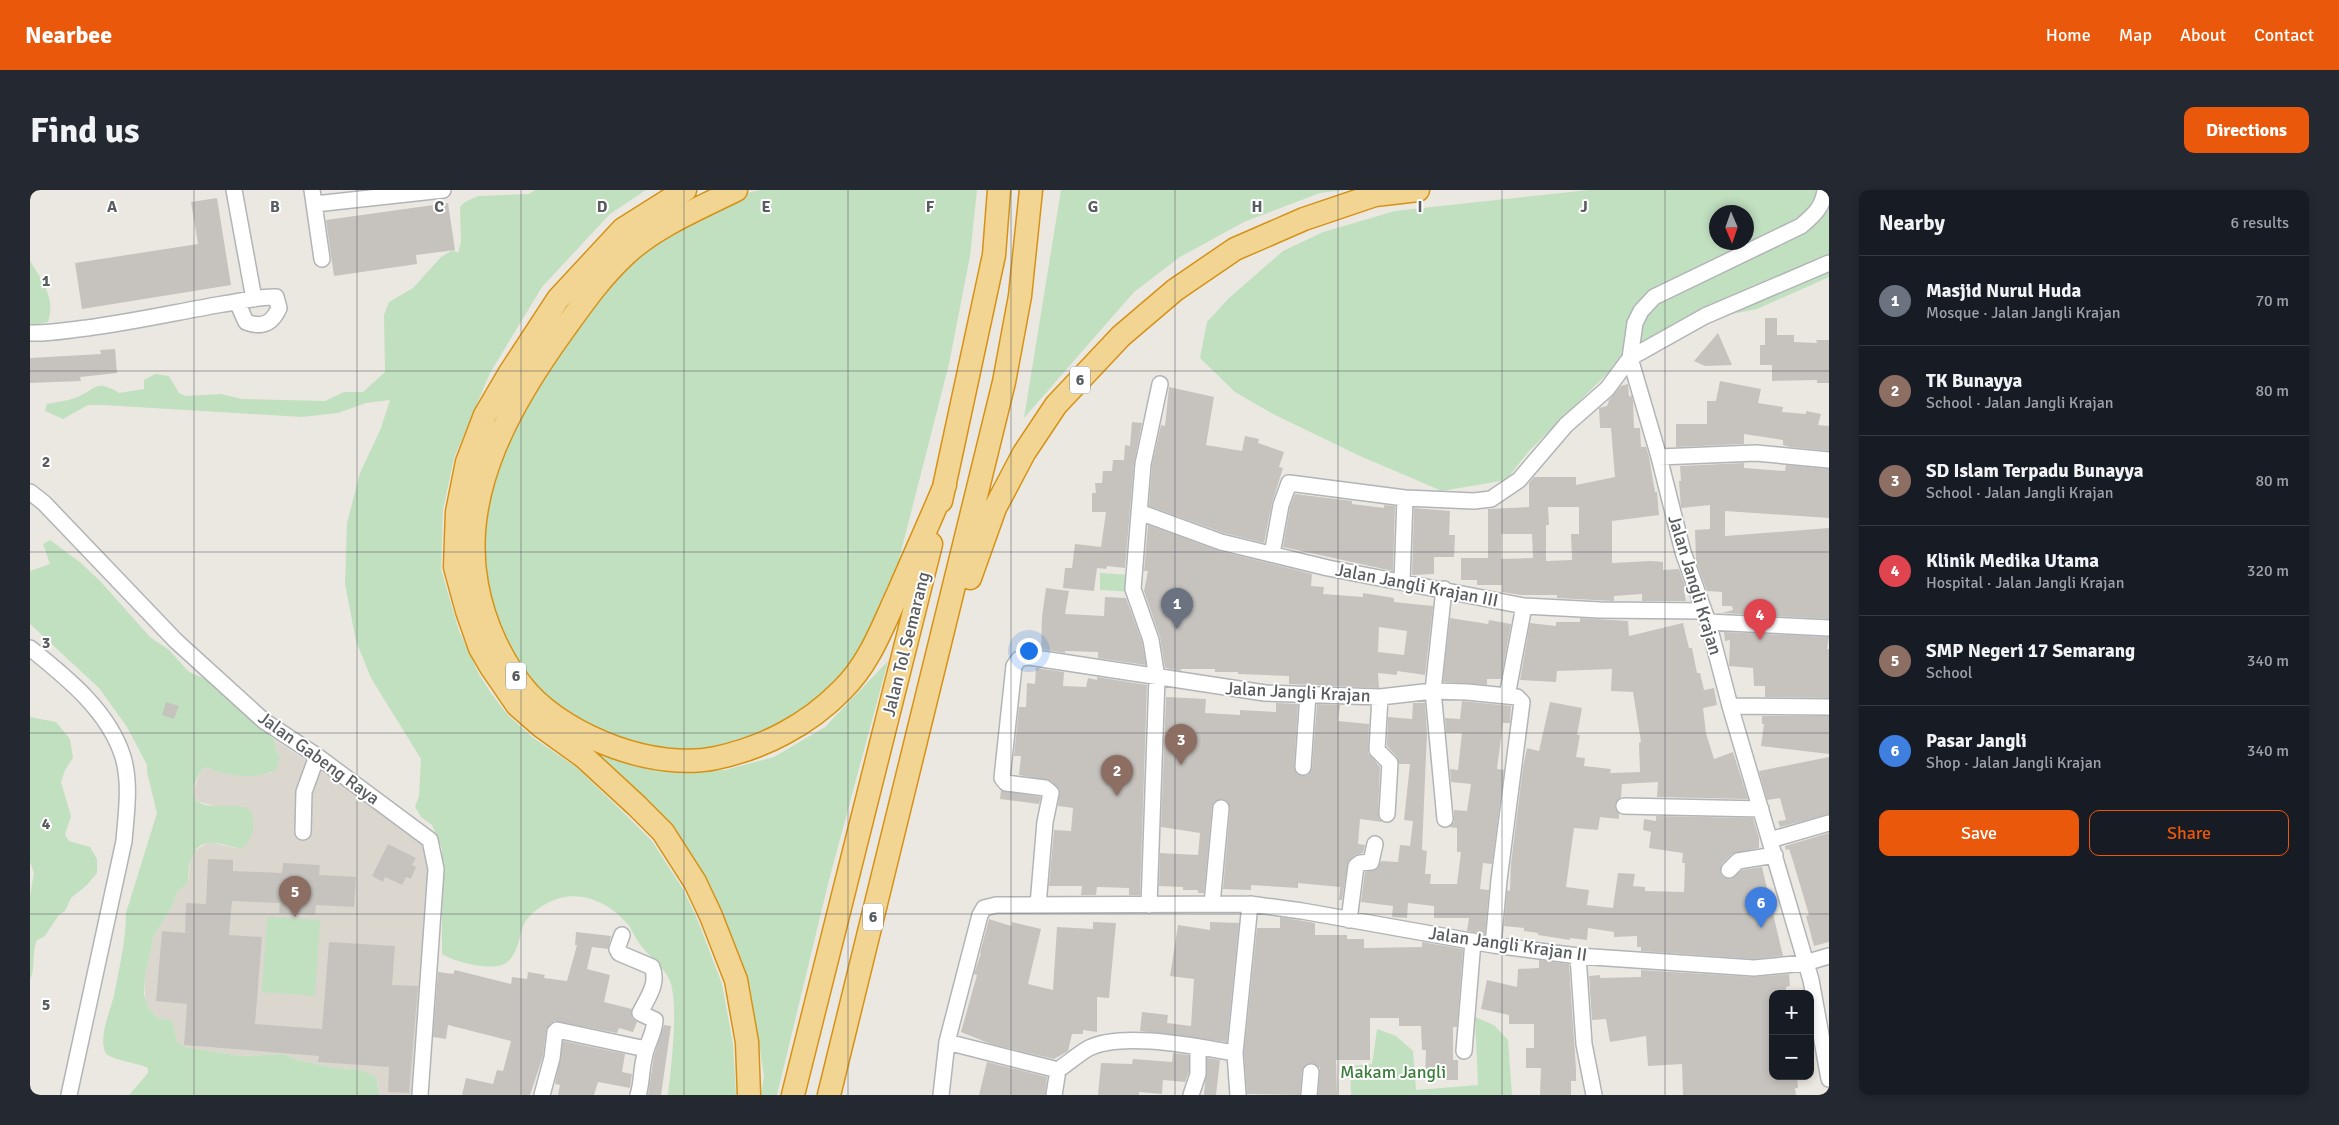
<!DOCTYPE html>
<meta charset="utf-8">
<style>
body{margin:0;font-family:Signika,sans-serif;background:#242831;color:#f1f3f6}
.controls{position:absolute;right:15px;bottom:15px;display:grid;overflow:hidden;border-radius:10px;box-shadow:0 2px 8px #0003}
.controls button{width:45px;height:45px;display:grid;place-items:center;padding:0;border:0;border-bottom:1px solid #363941;background:#171b24;color:#f1f3f6;font:25px sans-serif}
.compass{position:absolute;left:1679px;top:15px;width:45px;height:45px;border-radius:50%;background:#171b24;box-shadow:0 2px 8px #0003;rotate:178deg}
.you{position:absolute;left:998px;top:460px;width:18px;height:18px;margin:-12px;border:4px solid #fff;border-radius:50%;background:#1a73e8;box-shadow:0 0 0 8px #1a73e833}
.badge{display:grid;place-items:center;width:32px;height:32px;border-radius:50%;background:#ea580c;color:#fff;font-size:16px;font-weight:700}
.pin{position:absolute;translate:-50% -41px;filter:drop-shadow(0 1px 2px #0008)}
.pin::after{content:'';position:absolute;top:26px;width:18px;height:15px;background:inherit;clip-path:polygon(0 0,100% 0,50% 100%)}
.list{margin:0;padding:0;list-style:none}
h2{display:flex;justify-content:space-between;align-items:center;height:65px;margin:0;padding:0 20px;font-size:21px}
h2 small{font-size:16px;font-weight:400;color:#9ea1a6}
.list li{display:grid;grid-template-columns:32px 1fr auto;gap:15px;align-items:center;box-sizing:border-box;height:90px;padding:0 20px;border-top:1px solid #363941}
.list b{display:block;font-size:19px;white-space:nowrap}
.list p{margin:0;font-size:16px;white-space:nowrap;color:#9ea1a6}
.list em{font-size:16px;font-style:normal;color:#9ea1a6}
.actions{display:flex;gap:10px;padding:15px 20px}
.actions a{flex:1;padding:11px 0;border:1px solid #ea580c;border-radius:10px;text-align:center;font-size:18px;color:#ea580c}
.actions .main{background:#ea580c;color:#fff}
.map{position:relative;flex:none;width:1799px;height:905px;overflow:hidden;border-radius:10px}
header{display:flex;align-items:center;gap:30px;box-sizing:border-box;height:70px;padding:0 25px;background:#ea580c;color:#fff}
header strong{font-size:24px}
nav{display:flex;gap:28px;margin-inline-start:auto;font-size:18px}
.intro{display:flex;align-items:center;justify-content:space-between;box-sizing:border-box;height:120px;padding:0 30px}
h1{margin:0;font-size:35px}
.button{padding:12px 22px;border-radius:10px;background:#ea580c;color:#fff;font-size:18px;font-weight:700}
main{display:flex;gap:30px;padding:0 30px}
aside{flex:1;background:#171b24;border-radius:10px;box-shadow:0 2px 8px #0003}
.map>svg:first-child{display:block}
.education{fill:#dbd7cf}
.green{fill:#c1e0c0;fill-rule:evenodd}
.building{fill:#c6c3be;fill-rule:evenodd}
.lines{fill:none;stroke-linecap:round;stroke-linejoin:round}
.minor-casing{stroke:#b2b4b7;stroke-width:18}
.highway-casing{stroke:#d69216;stroke-width:25}
.minor{stroke:#fff;stroke-width:15}
.highway{stroke:#f2d592;stroke-width:22}
.grid{fill:none;stroke:#5a5d60;stroke-width:1;stroke-opacity:0.55}
.labels{text-anchor:middle;dominant-baseline:central;stroke-width:4;stroke-linejoin:round;paint-order:stroke}
.shield{fill:#fff;stroke:#8c8e90;stroke-width:1}
.shield-label{font-size:16px;font-weight:bold;fill:#5a5d60}
.street-label{font-size:18px;fill:#5a5d60;stroke:#fff}
.park-label{font-size:18px;fill:#3c7d3c;stroke:#fff}
.grid-label{font-size:16px;text-anchor:middle;font-weight:bold;fill:#5a5d60;stroke:#fff;stroke-width:4;stroke-linejoin:round;paint-order:stroke}
</style>
<header>
<strong>Nearbee</strong>
<nav><a>Home</a><a>Map</a><a>About</a><a>Contact</a></nav>
</header>
<div class="intro"><h1>Find us</h1><a class="button">Directions</a></div>
<main>
<div class="map">
<svg width="1799" height="905" viewBox="0 0 1799 905">
<rect width="100%" height="100%" fill="#ebe8e1"/>
<path class="education" d="M245,550L401,654L382,905H350L348,893L330,880L299,877L265,869L253,864L211,866L155,857L147,851L142,830L128,828L119,819L115,811V786L124,745L143,715L147,702L158,693L161,666L165,661L177,653H183L206,658L189,617L169,612L164,607L163,601L171,580L177,577L205,585L241,583L250,566L246,560Z"/>
<path class="green" d="M505,0H616L580,24L512,97L460,183L424,268L413,320L411,379L429,441L449,484L461,503L477,524L502,547L546,577L597,626L622,651L653,699L668,731L692,794L703,854L706,905H638C641,878 649,816 640,791C634,776 618,766 609,753C605,748 603,742 600,737C584,716 556,701 530,708C518,711 500,722 494,734C489,746 488,767 474,774C461,781 424,772 412,764V658L402,635L391,627L385,617L389,606L391,569L341,488L326,451L315,394L317,333L330,283L351,238L360,210L336,213L308,223L272,227L73,215H58L33,229L15,221L17,214C26,212 36,211 45,208C67,200 64,188 89,203L114,199V190L125,184L139,186L149,203L156,206L191,204L212,209L295,211L314,202H333L355,182L354,125L359,112L383,98L411,67L423,60L428,63L431,52L430,17L435,12L448,6L499,4Z
M730,0H947L940,66L919,174L863,393L836,456L808,494L765,528L728,548L682,561L608,557L544,530L505,498L481,466L455,394L454,319L469,269L522,170L602,68L650,36L717,3Z
M1031,0H1315L1290,3L1214,32L1150,67L1104,102L994,228Z
M1559,0H1799V87L1727,119L1662,132L1590,171L1499,261L1476,290L1412,301L1330,266L1243,224L1205,202L1170,168L1177,132L1199,108L1253,61L1293,42L1365,21ZM1686,22H1716V52H1686Z
M0,71C12,91 26,107 18,132L0,136Z
M20,350L51,373L71,392L120,447L139,460L159,482L183,492L219,529L245,550L246,560L250,566L247,579C228,590 196,587 177,577L171,580C168,587 163,595 163,602C165,627 213,608 221,622C223,625 223,631 223,634C224,643 219,652 213,658C203,658 195,654 185,653C161,650 158,676 158,693L147,702L143,715L124,745L115,786L114,805L119,819L128,828L142,830L147,851L155,857L211,866L253,864L265,869L299,877L330,880L346,887L350,905H99L118,883V878C105,872 89,872 76,864C67,845 82,820 85,800C90,775 96,749 96,723L127,623L117,582V575L97,537L69,498L0,434V381L20,374L13,354Z
M1070,383L1102,385L1101,402L1070,400Z
M858,471L799,690L747,905H731L734,886L720,796L678,697L553,558L656,583L695,580L744,567L795,537Z
M0,527L26,532L40,549L43,568L35,580L31,592L41,626L35,645L39,651L60,657L67,669V683L57,695L41,708L35,721L29,725L14,747L7,750C1,763 6,778 0,790V706L4,683L0,672Z
M237,727L290,730L285,806L232,802Z
M1445,827L1464,835L1478,850L1482,905H1321L1320,876L1342,874L1347,839L1366,846L1383,861L1386,900L1448,895Z"/>
<path class="building" d="M187,8L201,95L52,119L45,73L168,54L161,12Z
M418,13L425,60L386,65L387,74L304,86L296,30Z
M1735,128H1747V145H1764V152L1787,153L1786,150H1799V193H1787V190L1742,191V175H1730V155H1735Z
M1688,143L1702,175L1675,176L1664,171Z
M85,159L87,183L50,187L51,191L0,193V168L71,164L70,160Z
M1690,191L1731,199L1728,213L1753,217L1752,222L1776,224V221L1791,224L1788,235L1799,236V261L1760,257L1753,255V250L1714,244V254L1646,257V234H1677V211H1686Z
M1598,194L1599,207L1601,205L1603,211L1604,238H1610L1611,257H1616L1619,267L1625,302H1627L1629,325L1582,331V373L1621,371L1633,372V380L1649,379L1657,401H1654L1656,411H1612V404L1584,406V411L1527,408V405H1491L1472,402V395H1447V390H1431V368H1458V319L1499,317V293L1504,287H1546V295L1585,287L1581,238H1570L1569,218L1577,216L1579,210L1591,196ZM1518,317H1549V344H1541L1542,370L1516,371V335H1519ZM1471,344H1502L1503,368L1471,369Z
M1139,197L1184,207L1176,255L1212,261L1215,246L1229,249L1228,253L1254,262L1249,277L1253,278L1242,313L1234,353L1194,343L1119,316L1122,275L1131,235L1135,236Z
M1102,232L1112,233L1104,273L1095,378L1077,376L1076,379L1067,378L1064,401L1033,398L1035,378H1042L1045,354L1071,357L1076,322H1062V303H1066L1065,293H1072L1073,281H1082L1083,270H1094L1095,255L1100,256Z
M1714,273V278L1755,281L1756,275L1799,279V328L1695,321V346L1799,338V429L1692,423L1703,420L1702,416H1692V402L1677,401L1666,371L1665,340L1680,339V315L1651,318L1649,291H1651L1650,276Z
M1265,304L1322,311V314L1354,318V315L1365,316L1363,381L1253,357L1260,317Z
M1384,318L1420,321L1419,345H1425L1424,367H1404V384L1382,385Z
M1118,335L1189,361L1282,384L1281,396L1294,397L1293,404L1333,407V403L1364,408V412L1403,416L1395,485L1367,481V485L1348,483L1349,498L1259,494V486L1208,484V482H1185V479H1151V481L1135,478L1130,447L1114,401L1118,381H1114ZM1349,437L1377,441L1374,465L1348,462Z
M1016,398L1039,401L1035,424L1074,426L1075,407L1096,408L1112,452L1116,475L1068,468V462L1035,461V463L1011,459L1012,427Z
M1420,428L1458,434L1459,430L1481,434L1471,489H1457V495L1413,492Z
M1550,428L1598,431L1599,446L1653,433L1659,458H1662L1667,483H1670L1674,500L1684,498L1687,515L1673,518L1676,543L1684,569L1703,562L1718,609L1627,607L1628,592L1592,594L1591,607L1585,615L1589,624V629L1570,627L1568,640L1544,638L1536,697L1559,700L1557,715L1583,718L1588,683L1605,684L1603,696L1615,697V701L1654,702L1655,673H1652L1653,663L1619,658L1621,642L1613,640L1614,629L1626,631V626L1723,628L1729,648V658L1702,664L1692,674L1690,682L1693,687L1701,689L1712,680L1732,677L1753,766L1724,769L1611,761V757H1607V746L1584,747V742L1558,738L1557,750L1540,748V750L1508,745V743L1494,741V738L1474,736L1477,700L1480,701L1481,674L1493,577L1497,558L1509,561L1520,512L1552,518L1547,545H1550L1546,567L1555,568L1554,576L1581,579L1580,583L1610,582L1609,553L1611,552L1603,502L1581,501L1582,479L1527,481L1526,492L1490,490L1500,433L1526,436V432H1550Z
M1694,442L1799,447L1797,459H1799V508L1735,507V496H1724L1723,478L1699,476L1700,450L1695,451Z
M1006,478L1034,482L1033,496L1056,497L1058,488L1067,490V487L1117,495L1110,705H1099V698L1067,697L1066,705H1051L1052,696H1019L1024,640L1041,641L1043,618L1028,616L1030,600L1021,591L989,585L991,566H984L989,517H996L997,493L1005,494Z
M1136,507L1176,509L1175,523L1210,525V520L1246,522V513L1268,514L1264,577L1267,584L1272,586L1278,585L1282,578L1287,514L1310,515L1308,531L1339,534L1338,563L1350,577L1348,623L1349,629L1353,632L1330,629L1328,654L1335,655L1333,663L1325,665L1318,672L1312,710H1309L1310,697L1268,693V698L1221,695V700L1193,699L1200,619L1197,611L1191,609L1184,612L1182,617L1174,703H1168V700H1153V697L1129,696L1130,663L1168,665L1170,643L1131,637Z
M1432,511L1481,516L1480,533H1473L1467,579L1474,580L1462,674L1453,673L1450,699L1459,700L1455,744L1437,741L1439,728H1404V716L1378,713L1377,728L1362,727L1363,716L1331,712L1335,682L1347,679L1351,671L1368,672L1370,655L1380,656L1383,631L1374,630L1380,574H1369L1367,567L1357,556L1358,527L1382,529L1383,513H1395L1397,542L1392,660L1397,661L1395,684H1401L1400,694H1427L1431,662H1427V638L1419,637L1424,632V620L1437,621L1441,594L1421,592L1420,579L1428,580L1432,543H1416L1415,528L1430,529Z
M136,512L149,516L144,529L132,525Z
M1732,526H1799V564L1731,556L1734,534H1732Z
M1799,567V624L1750,637L1748,631L1756,630L1750,608L1737,610L1729,581Z
M971,600L1011,607L1009,614L970,609Z
M1799,643V752L1784,756L1776,726L1779,725L1763,671L1759,659L1756,660L1755,656Z
M358,654L386,668L382,675L386,677L381,689L376,687L372,695L355,687L353,692L342,686Z
M178,669L203,670V681L252,683L253,673L290,675L289,685L326,687L324,717L286,715L285,725L249,723L250,713L202,711L199,745L232,747L225,834L292,839L299,752L365,756L362,795L388,796L379,903L358,902L359,877L288,872L289,866L154,855L157,814L126,811L132,741L155,743L156,713L176,714Z
M1250,727L1285,733V745H1317V749H1334V758L1392,757V752L1433,759L1427,837H1423V870H1428V890H1395L1396,860H1392L1391,836H1369V828H1340V870H1306L1307,905H1288L1290,878L1281,873L1277,874L1272,881L1270,905L1217,904L1214,863L1227,738H1250Z
M959,729L981,736L982,732L1011,739L998,794L1023,800L1027,737L1063,739V732L1086,733L1079,808L1067,807V842L1053,840V844H1042L1038,861L1024,869L961,854L931,842L947,785L944,784L951,763H950Z
M1180,732L1209,733L1197,852L1110,841L1112,822L1138,825L1137,833L1161,836L1164,789L1140,786L1148,735L1180,740Z
M546,742L581,746L578,759L562,757L557,779L580,785L574,812L602,819V828L607,832L603,842L589,838L587,843L524,831L516,840L513,866L500,905H432L436,888L463,894L467,880L473,881L481,851L418,835L416,849L403,847L408,782L423,784L425,780L481,794L482,787L497,789L498,782L515,785L514,788L537,791L547,755H545Z
M1509,770L1539,774L1546,879V891H1541V905H1510L1511,878H1496V858H1504V834H1479V825L1451,819L1457,790L1487,797L1488,779L1509,778Z
M1611,780L1724,787L1759,784L1760,796L1756,797V804H1743V886H1767L1768,898H1765L1766,905H1653L1652,874L1618,876L1616,846L1580,852L1576,829L1562,830L1559,786L1570,785V788L1611,787Z
M634,835L641,836L631,905H618L624,866Z
M533,851L595,864L592,882L602,884L600,898L568,892L564,905H528L530,895L525,894Z
M1143,863L1159,865V882L1155,892L1133,890L1132,904L1109,902V905H1068L1071,873L1102,874L1103,869L1142,872Z
M1177,868L1190,870L1186,905H1174Z
M957,872L1017,887L1015,905H949Z"/>
<g class="lines">
<g class="minor-casing">
<path id="minor" d="M204,0L224,109
M282,0L292,69
M1795,0C1793,17 1784,25 1771,36L1624,107L1611,121L1605,133L1600,168L1629,267L1653,362L1678,432L1700,516L1781,790L1799,889
M285,14L413,0
M0,143C19,144 38,140 57,138C103,132 147,122 193,114C210,112 228,106 246,107L249,118C242,134 232,138 216,132L207,112
M1629,267L1726,263L1799,270
M0,302L14,313L146,451L234,531L287,566L400,650L406,679L390,905
M1109,322L1191,352L1298,378L1494,416L1570,420L1673,421
M1242,364L1251,315L1259,293L1375,308L1444,311L1461,309L1489,290L1536,235L1577,199L1600,168L1675,126L1799,73
M1372,392L1375,308
M1414,399L1403,501L1415,629
M1678,432L1799,438
M0,458C36,487 79,521 93,567C101,594 96,625 94,651L39,905
M1477,506L1494,416
M1350,507L1347,560L1360,573L1357,624
M1700,516L1799,517
M1273,577L1278,504
M1594,616L1731,619
M273,642L274,602L287,566
M1740,650L1799,633
M1699,680L1708,671L1745,665
M1182,714L1191,618
M1008,715L1015,632L1021,603L1015,598L976,593L972,588L984,476L989,469L999,467L1235,503L1350,507L1403,501L1437,502L1487,507L1492,512L1469,690L1463,755
M1119,715L1127,488L1121,450L1103,399L1113,274L1130,194
M1319,730L1326,676L1330,673L1341,672L1345,654
M592,745L587,759L589,763L622,777C629,794 617,808 610,823L625,830C624,846 616,854 614,869C611,881 612,893 608,905
M1548,766L1554,854L1564,905
M917,852L1028,880
M1434,861L1443,751
M512,905L522,868L525,842L527,840L616,859
M911,905L917,852L950,725L954,718L966,715L1220,714L1272,721L1463,755L1548,766L1724,778L1775,773L1799,766
M1024,905L1028,880C1037,874 1051,862 1059,858C1093,841 1168,857 1205,863
M1161,905L1168,884V857
M1208,905L1205,863L1220,714
M1279,905L1281,882"/>
</g>
<g class="highway-casing">
<path id="highway" d="M655,0L593,39L528,109L479,184L455,225L437,272L427,322L425,377L437,421L450,458L461,477L487,515L511,536L554,567L607,616L633,642L665,692L681,726L706,790L717,852L719,905
M706,0C670,18 626,36 596,64C572,86 553,113 535,138C482,211 429,301 447,395C454,433 472,473 498,503C539,548 626,581 686,568C733,558 778,535 812,500C840,473 853,435 869,401C884,366 900,331 915,295
M911,311L964,65L969,0
M940,388L965,318L994,263L1026,215L1091,146L1145,100L1205,59L1274,29L1345,5L1388,0
M763,905L901,354
M799,905L974,192L990,106L1001,0"/>
</g>
<use href="#minor" class="minor"/>
<use href="#highway" class="highway"/>
</g>
<path class="grid" d="M164,0V905M327,0V905M491,0V905M654,0V905M818,0V905M981,0V905M1145,0V905M1308,0V905M1472,0V905M1635,0V905M0,181H1799M0,362H1799M0,543H1799M0,724H1799"/>
<g class="labels">
<g class="shield">
<rect x="1040" y="176.5" width="20" height="27" rx="4"/>
<rect x="476" y="472.5" width="20" height="27" rx="4"/>
<rect x="833" y="713.5" width="20" height="27" rx="4"/>
</g>
<g class="shield-label">
<text x="1050" y="190">6</text>
<text x="486" y="486">6</text>
<text x="843" y="727">6</text>
</g>
<g class="street-label">
<text transform="translate(1387 395) rotate(11)">Jalan Jangli Krajan III</text>
<text transform="translate(1665 395) rotate(73)">Jalan Jangli Krajan</text>
<text transform="translate(876 454) rotate(-76)">Jalan Tol Semarang</text>
<text transform="translate(1268 502) rotate(3)">Jalan Jangli Krajan</text>
<text transform="translate(289 568) rotate(36)">Jalan Gabeng Raya</text>
<text transform="translate(1478 754) rotate(8)">Jalan Jangli Krajan II</text>
</g>
<g class="park-label">
<text x="1363" y="882">Makam Jangli</text>
</g>
</g>
<g class="grid-label">
<text x="82" y="22">A</text>
<text x="245" y="22">B</text>
<text x="409" y="22">C</text>
<text x="572" y="22">D</text>
<text x="736" y="22">E</text>
<text x="900" y="22">F</text>
<text x="1063" y="22">G</text>
<text x="1227" y="22">H</text>
<text x="1390" y="22">I</text>
<text x="1554" y="22">J</text>
<text x="16" y="96">1</text>
<text x="16" y="277">2</text>
<text x="16" y="458">3</text>
<text x="16" y="639">4</text>
<text x="16" y="820">5</text>
</g>
</svg>
<div class="controls">
<button>+</button>
<button>−</button>
</div>
<svg class="compass" viewBox="-18 -18 36 36"><path d="M0-13l5 13h-10z" fill="#e53935"/><path d="M0 13l5-13h-10z" fill="#9ea1a6"/></svg>
<div class="you"></div>
<div class="pin badge" style="left:1147px;top:439px;background:#6b7280">1</div>
<div class="pin badge" style="left:1087px;top:606px;background:#8d6e63">2</div>
<div class="pin badge" style="left:1151px;top:575px;background:#8d6e63">3</div>
<div class="pin badge" style="left:1730px;top:450px;background:#e0444e">4</div>
<div class="pin badge" style="left:265px;top:727px;background:#8d6e63">5</div>
<div class="pin badge" style="left:1731px;top:738px;background:#3f7fe0">6</div>
</div>
<aside>
<h2>Nearby<small>6 results</small></h2>
<ul class="list">
<li><span class="badge" style="background:#6b7280">1</span><div><b>Masjid Nurul Huda</b><p>Mosque · Jalan Jangli Krajan</p></div><em>70 m</em></li>
<li><span class="badge" style="background:#8d6e63">2</span><div><b>TK Bunayya</b><p>School · Jalan Jangli Krajan</p></div><em>80 m</em></li>
<li><span class="badge" style="background:#8d6e63">3</span><div><b>SD Islam Terpadu Bunayya</b><p>School · Jalan Jangli Krajan</p></div><em>80 m</em></li>
<li><span class="badge" style="background:#e0444e">4</span><div><b>Klinik Medika Utama</b><p>Hospital · Jalan Jangli Krajan</p></div><em>320 m</em></li>
<li><span class="badge" style="background:#8d6e63">5</span><div><b>SMP Negeri 17 Semarang</b><p>School</p></div><em>340 m</em></li>
<li><span class="badge" style="background:#3f7fe0">6</span><div><b>Pasar Jangli</b><p>Shop · Jalan Jangli Krajan</p></div><em>340 m</em></li>
</ul>
<div class="actions"><a class="main">Save</a><a>Share</a></div>
</aside>
</main>
